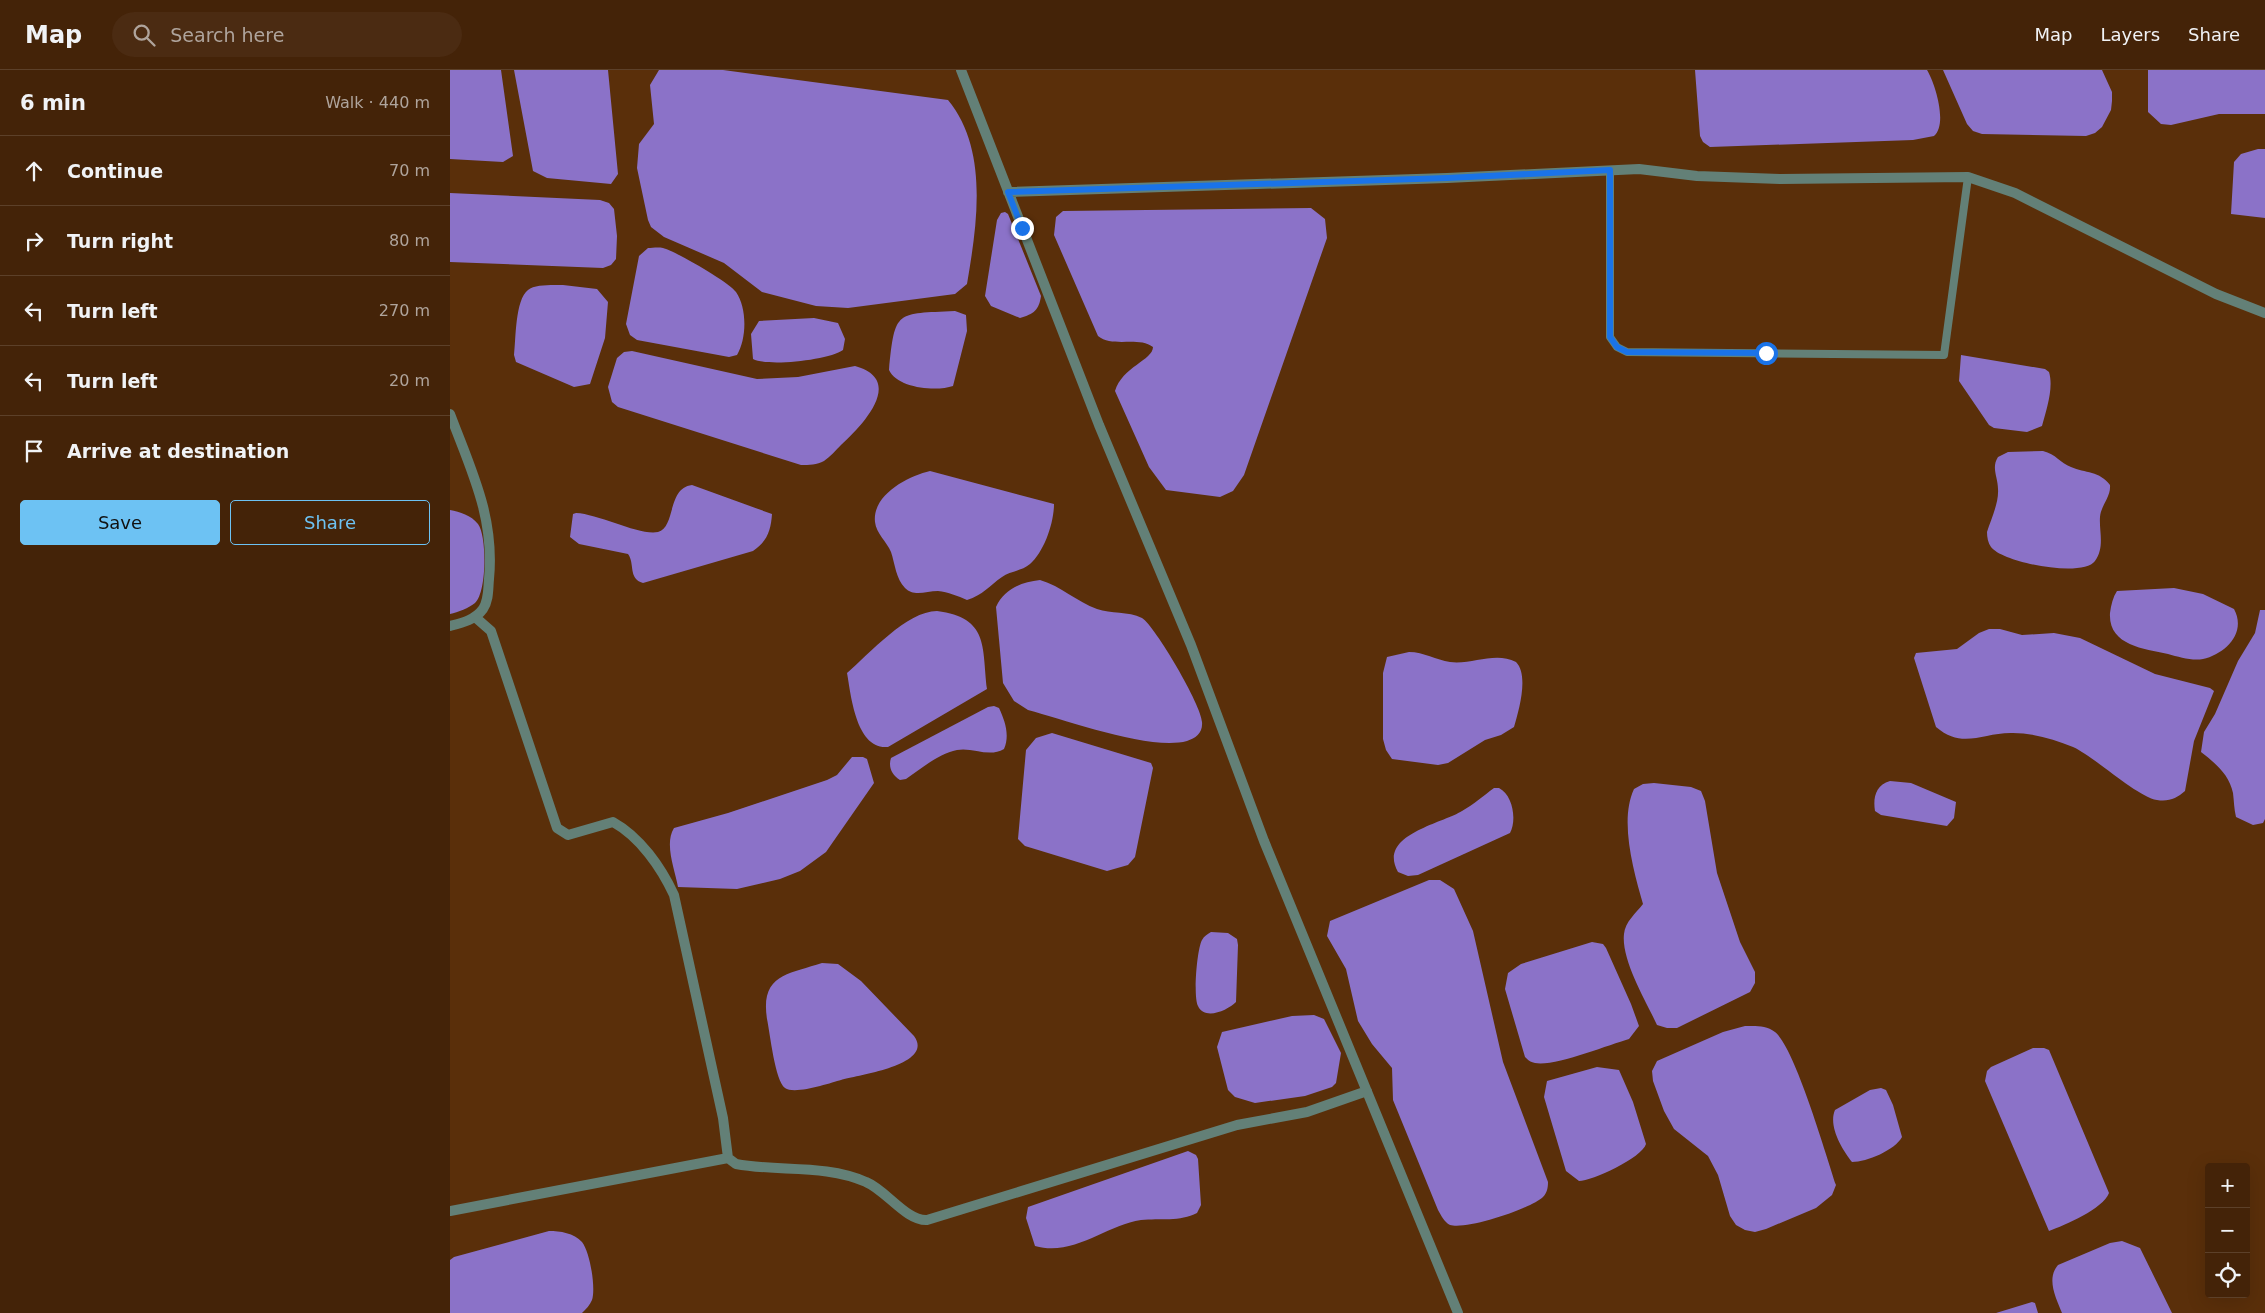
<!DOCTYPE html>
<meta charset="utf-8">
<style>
body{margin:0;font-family:"DejaVu Sans",sans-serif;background:#4b2b12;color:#f1f3f6}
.controls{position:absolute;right:15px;bottom:15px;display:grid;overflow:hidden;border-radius:5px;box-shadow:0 5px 20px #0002}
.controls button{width:45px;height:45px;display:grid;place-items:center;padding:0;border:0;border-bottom:1px solid #5c4029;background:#442308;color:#f1f3f6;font:25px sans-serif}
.stop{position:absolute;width:15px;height:15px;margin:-11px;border:4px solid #1a73e8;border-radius:50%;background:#fff}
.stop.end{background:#1a73e8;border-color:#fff;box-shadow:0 1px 5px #0008}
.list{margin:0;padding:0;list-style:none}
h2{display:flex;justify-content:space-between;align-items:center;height:65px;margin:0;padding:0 20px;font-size:21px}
h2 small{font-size:16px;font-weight:400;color:#afa49c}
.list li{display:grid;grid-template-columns:32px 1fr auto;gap:15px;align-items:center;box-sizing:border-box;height:70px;padding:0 20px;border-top:1px solid #5c4029}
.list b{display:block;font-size:19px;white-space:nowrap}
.list em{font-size:16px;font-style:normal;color:#afa49c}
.actions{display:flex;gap:10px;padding:15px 20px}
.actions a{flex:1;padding:11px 0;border:1px solid #6dc2f3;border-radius:5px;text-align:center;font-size:18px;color:#6dc2f3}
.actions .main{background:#6dc2f3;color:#111}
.icon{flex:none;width:28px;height:28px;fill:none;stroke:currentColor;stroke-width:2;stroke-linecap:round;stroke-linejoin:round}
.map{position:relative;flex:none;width:1815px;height:1243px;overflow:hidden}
header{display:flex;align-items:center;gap:30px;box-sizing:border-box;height:70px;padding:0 25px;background:#442308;border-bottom:1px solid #5c4029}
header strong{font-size:24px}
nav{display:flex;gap:28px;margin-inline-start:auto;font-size:18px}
.search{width:350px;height:45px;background:#4b2b12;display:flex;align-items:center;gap:12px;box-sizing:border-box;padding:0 18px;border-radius:28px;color:#afa49c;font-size:19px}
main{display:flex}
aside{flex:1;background:#442308}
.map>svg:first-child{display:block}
.water{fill:#8b72c8}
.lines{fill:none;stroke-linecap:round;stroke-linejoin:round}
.service{stroke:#638077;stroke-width:8}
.minor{stroke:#638077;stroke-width:10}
.route{stroke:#1a73e8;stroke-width:6}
</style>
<header>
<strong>Map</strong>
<div class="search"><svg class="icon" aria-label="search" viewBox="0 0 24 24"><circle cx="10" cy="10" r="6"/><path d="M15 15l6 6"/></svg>Search here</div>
<nav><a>Map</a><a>Layers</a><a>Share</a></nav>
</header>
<main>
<aside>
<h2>6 min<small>Walk · 440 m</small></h2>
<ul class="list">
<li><svg class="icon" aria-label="ahead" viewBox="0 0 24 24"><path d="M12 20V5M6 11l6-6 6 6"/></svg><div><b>Continue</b></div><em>70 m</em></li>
<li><svg class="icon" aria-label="right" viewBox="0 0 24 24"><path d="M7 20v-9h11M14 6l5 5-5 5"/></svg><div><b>Turn right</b></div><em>80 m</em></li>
<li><svg class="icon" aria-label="left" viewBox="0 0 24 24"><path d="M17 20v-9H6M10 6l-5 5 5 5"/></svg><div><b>Turn left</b></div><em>270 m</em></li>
<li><svg class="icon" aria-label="left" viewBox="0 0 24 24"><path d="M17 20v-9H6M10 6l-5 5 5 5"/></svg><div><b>Turn left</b></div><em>20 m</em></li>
<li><svg class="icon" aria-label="arrive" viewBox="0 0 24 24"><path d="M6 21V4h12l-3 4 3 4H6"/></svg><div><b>Arrive at destination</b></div></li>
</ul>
<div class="actions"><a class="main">Save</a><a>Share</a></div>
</aside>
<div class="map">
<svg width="1815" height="1243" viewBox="0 0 1815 1243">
<rect width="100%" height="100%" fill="#5a2f0a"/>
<path class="water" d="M0,0H51L63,86L53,92L0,89Z
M64,0H158L168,104L161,114L97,108L83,101Z
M209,0H273L498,30C539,80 527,155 517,214L505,224L398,238L366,236L312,222L274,193L214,167L201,157L198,150L187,98L189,74L204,54L200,15Z
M1245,0H1477C1485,13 1498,54 1484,66L1463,70L1260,77L1253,72L1250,66Z
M1493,0H1652L1662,22V31L1661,40L1652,57L1645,63L1636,66L1532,64L1523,61L1517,54Z
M1698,0H1815V44H1769L1721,55L1711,54L1698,42Z
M1808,79H1815V148L1781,144L1784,92L1791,84Z
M0,123L150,130L159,133L164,139L167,166L166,189L161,195L153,198L0,192Z
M861,138L875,149L877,168L794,405L783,421L770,427L716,420L699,397L665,321C672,297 703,290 703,277C688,266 663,278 648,266L604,165L606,147L613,141Z
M555,142L558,144L591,226C589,240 584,244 570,248L541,236L535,226L547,150L551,143Z
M198,178C202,178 208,177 213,178C225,181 279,212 286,222C297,238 297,268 287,285L279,287L187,270L180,265L176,254L189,186Z
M113,215L147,219L158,232L155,268L140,314L124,317L66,292L64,285C66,269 65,230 78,220C85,214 103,215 113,215Z
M505,241L516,245L517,261L503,316C486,322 447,318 439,300C445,239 446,244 505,241Z
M364,248L388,253L395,269L393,280C379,290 318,297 303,289L301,264L309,251Z
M182,281L307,309L348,307L405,296C456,310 412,356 391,375C386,380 380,387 374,391C367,395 359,395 351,395L168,337L162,332L158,317L167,288L174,282Z
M1511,285L1595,299L1599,302C1604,318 1596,341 1592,356L1577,362L1544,358L1539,355L1509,311Z
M1593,381C1606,384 1610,393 1621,397C1635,403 1650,401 1660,415C1661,427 1651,435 1650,447C1649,462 1655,477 1645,491C1633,508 1553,493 1541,477C1538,473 1537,467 1537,462C1541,449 1549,433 1548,419C1548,407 1541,398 1548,387L1558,382Z
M480,401L604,434C604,453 594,482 580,494C572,501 560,501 552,507C539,516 533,525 517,530C508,526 498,522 488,521C476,521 464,527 455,518C446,509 445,494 441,482C437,472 426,463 425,452C422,425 458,406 480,401Z
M242,415L322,444C321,460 317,472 303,481L193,513C178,509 185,493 178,484L129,474L120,467L123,444L126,443C149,444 190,466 208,462C226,457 217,418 242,415Z
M0,440C10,442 21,445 28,454C37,466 37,522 25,533C19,538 8,542 0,544Z
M590,510C611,516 627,532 647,539C661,544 678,541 692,548C705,556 752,636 752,652C753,663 746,668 737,671C700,681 616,650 578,640L564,631L553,613L546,537C554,519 571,512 590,510Z
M1724,518L1753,524L1784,539C1797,563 1775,584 1753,589C1742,591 1729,587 1718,584C1693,579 1658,575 1660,543C1661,535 1663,527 1667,521Z
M1810,540H1815V749L1813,753L1803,755L1786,747C1784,739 1784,731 1783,723C1779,704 1765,693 1751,682L1754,662L1765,644L1788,591L1805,563Z
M487,541C539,548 532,576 537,619L438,677C406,680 401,625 397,603C419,584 457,541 487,541Z
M1539,559H1550L1572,565L1604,563L1630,568L1705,604L1760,618L1764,621L1744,671L1735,721C1727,728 1719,732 1707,730C1687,727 1645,687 1623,677C1604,669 1583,663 1563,663C1533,662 1513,680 1486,657L1464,588L1466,583L1507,579L1529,563Z
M959,582C974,582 986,590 1000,592C1022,595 1045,581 1066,592C1079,605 1069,640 1064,657L1051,665L1035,670L998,693L988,695L942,689L936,680L933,669V603L937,587Z
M544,636L549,638C555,651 560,665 554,679C539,688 523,677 507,680C488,684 472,698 456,709L450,710C442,705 438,697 441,688L538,637Z
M602,663L701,693L703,698L685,787L678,795L657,801L575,776L568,769L576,680L586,668Z
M402,687H413L417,689L424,713L376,782L350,801L330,809L287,819L228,817C225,800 214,774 224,758L278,743L377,710L387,705Z
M1440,711L1461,713L1506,732L1504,748L1497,756L1431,745L1425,741C1423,729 1425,715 1440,711Z
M1204,713L1241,717L1251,721L1255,731L1267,803L1290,872L1305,902V913L1300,922L1227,958H1217L1207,955C1196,931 1171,890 1174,864C1175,852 1186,843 1193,834C1184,802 1169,751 1184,719L1193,714Z
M1044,718H1049C1063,725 1067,750 1060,763L968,805L958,806L948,802C927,765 991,754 1012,741C1023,735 1033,726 1044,718Z
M979,810H990L1004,819L1023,861L1053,992L1098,1112C1098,1118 1097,1123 1093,1127C1080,1139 1017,1160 1000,1155C994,1152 991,1145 988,1140L943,1030L942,998L922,974L908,951L896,899L877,866L880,851Z
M761,862L778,863L787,869L788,875L786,932C778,940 755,951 748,936C743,927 747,879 752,870C754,866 758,864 761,862Z
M1142,872L1153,874L1156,878L1181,934L1189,956L1179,969C1158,975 1104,997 1085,993C1080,992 1078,990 1075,987L1055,919L1058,903L1071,894Z
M372,893L388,894L411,911L464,966C485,995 409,1005 391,1010C380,1013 345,1025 335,1018C325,1011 320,963 317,949C310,904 339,904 372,893Z
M864,945L874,949L891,983L886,1013L882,1017L855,1026L805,1033L785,1027L778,1020L767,977L772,962L842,946Z
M1295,956C1306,956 1316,955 1325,962C1345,978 1376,1085 1386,1115L1382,1125L1366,1138L1316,1159L1305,1162L1295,1160L1286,1155L1280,1146L1268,1105L1258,1086L1224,1059L1214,1041L1203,1011L1202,1001L1207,991L1273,962Z
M1583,978H1594L1599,980L1659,1123C1653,1139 1615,1155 1599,1161L1535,1011L1537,1001L1541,997Z
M1147,997L1169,1000L1183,1032L1196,1074C1192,1088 1142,1111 1129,1111L1116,1101L1094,1027L1097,1011Z
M1431,1018L1436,1020L1443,1035L1452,1067C1445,1080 1417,1092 1402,1092C1392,1079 1378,1056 1385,1040L1420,1020Z
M738,1081L746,1085L748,1089L751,1135L747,1143C730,1152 710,1148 691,1150C656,1155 624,1187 585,1176L576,1148L578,1137Z
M99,1161C110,1161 124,1163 132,1172C140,1182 146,1218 142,1230C140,1235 136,1239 132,1243H0V1190L4,1187Z
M1672,1171L1690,1178L1722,1243H1612C1606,1228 1596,1209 1608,1195L1660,1173Z
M1582,1232L1585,1233L1588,1243H1546Z"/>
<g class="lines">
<path class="service" d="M1160,100V267L1167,277L1177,282L1494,285L1518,107"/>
<path class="minor" d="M511,0L649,355L741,575L814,771L1008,1243
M558,122L997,108L1189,99L1247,106L1330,109L1518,107L1565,123L1766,224L1815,243
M0,344C21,400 45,447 39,509C38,519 39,530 33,539C25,550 12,553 0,556
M25,547L41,561L107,758L118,765L163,752C190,767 211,797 224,825L273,1048L278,1088L286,1094C329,1102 375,1094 416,1112C436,1120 456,1151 477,1150L787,1055L857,1042L917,1021
M0,1141L278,1088"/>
</g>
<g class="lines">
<path class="route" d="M572,158L558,122L997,108L1160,100V267L1167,277L1177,282L1316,283"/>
</g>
</svg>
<div class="controls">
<button>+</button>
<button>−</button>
<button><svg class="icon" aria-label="locate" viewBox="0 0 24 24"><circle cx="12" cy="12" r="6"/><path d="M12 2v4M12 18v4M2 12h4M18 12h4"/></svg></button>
</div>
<div class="stop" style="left:1316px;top:283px"></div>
<div class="stop end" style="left:572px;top:158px"></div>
</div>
</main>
